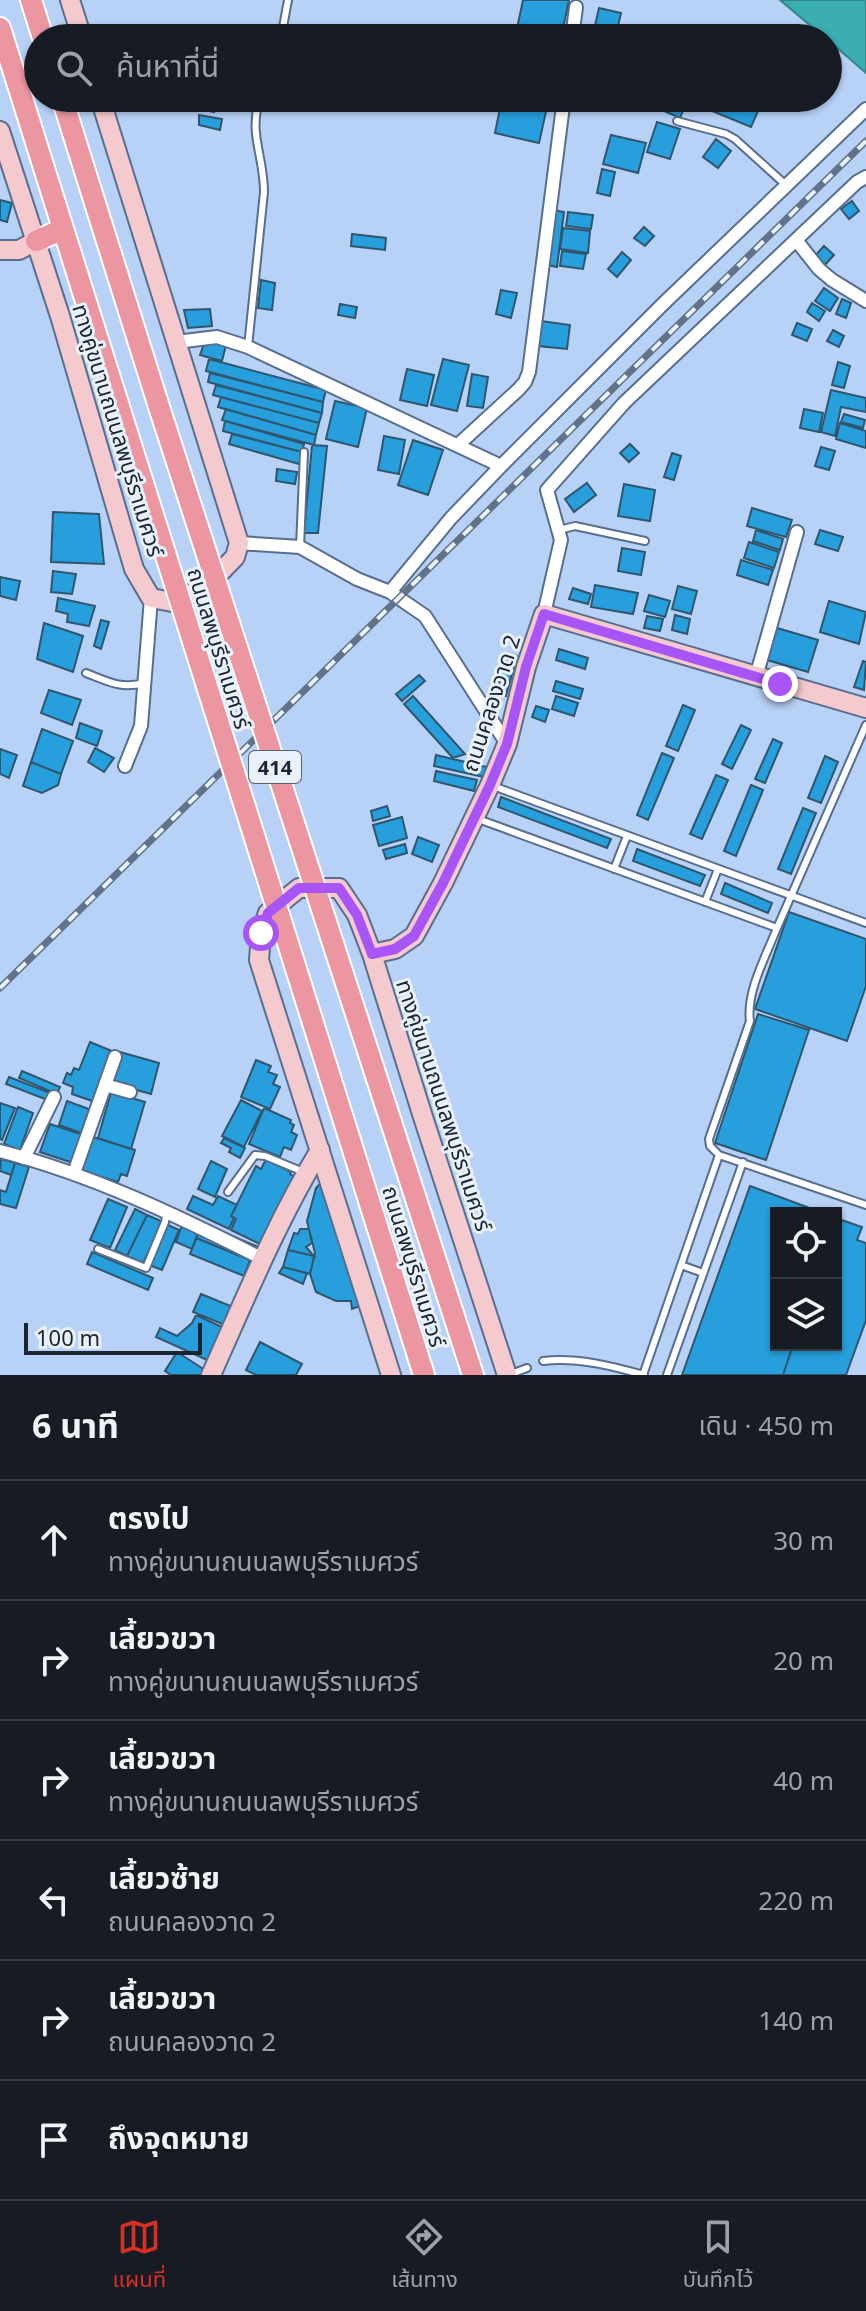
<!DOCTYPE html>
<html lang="th">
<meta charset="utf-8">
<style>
body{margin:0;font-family:"Noto Sans","Noto Sans Thai",sans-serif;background:#20242c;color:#f1f3f6}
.controls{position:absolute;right:24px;bottom:24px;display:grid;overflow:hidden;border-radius:0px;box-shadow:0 2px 6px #0004}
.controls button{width:72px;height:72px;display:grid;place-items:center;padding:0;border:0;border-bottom:2px solid #363941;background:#171b24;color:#f1f3f6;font:40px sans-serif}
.scale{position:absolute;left:24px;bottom:20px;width:178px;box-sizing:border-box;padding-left:8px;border:4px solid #1b2532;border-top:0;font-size:22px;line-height:28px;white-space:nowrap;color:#1b2532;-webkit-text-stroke:6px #e9f1fc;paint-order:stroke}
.stop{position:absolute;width:24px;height:24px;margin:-18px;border:6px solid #a855f7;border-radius:50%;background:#fff}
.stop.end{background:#a855f7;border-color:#fff;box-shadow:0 2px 8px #0008}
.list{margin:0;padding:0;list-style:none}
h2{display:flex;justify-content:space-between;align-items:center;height:104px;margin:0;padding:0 32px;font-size:34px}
h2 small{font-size:26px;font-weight:400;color:#9ea1a6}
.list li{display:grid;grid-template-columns:52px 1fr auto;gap:24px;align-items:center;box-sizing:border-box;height:120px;padding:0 32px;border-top:2px solid #363941}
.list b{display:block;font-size:30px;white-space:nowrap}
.list p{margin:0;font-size:26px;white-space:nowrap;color:#9ea1a6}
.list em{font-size:26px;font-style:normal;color:#9ea1a6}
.icon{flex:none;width:44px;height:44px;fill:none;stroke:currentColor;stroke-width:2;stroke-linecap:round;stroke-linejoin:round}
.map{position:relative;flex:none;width:866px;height:1375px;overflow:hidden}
.search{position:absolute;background:#171b24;box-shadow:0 2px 6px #0004;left:24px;right:24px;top:24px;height:88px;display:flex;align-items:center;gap:20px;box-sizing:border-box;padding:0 28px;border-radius:44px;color:#9ea1a6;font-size:30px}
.sheet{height:824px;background:#171b24}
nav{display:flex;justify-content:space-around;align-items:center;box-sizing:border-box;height:112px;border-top:2px solid #363941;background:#171b24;font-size:22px;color:#9ea1a6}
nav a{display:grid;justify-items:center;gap:4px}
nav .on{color:#d93025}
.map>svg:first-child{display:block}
.water{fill:#3aaeb1;stroke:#31858b;stroke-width:2}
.building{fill:#269fdc;stroke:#30566d;stroke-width:2}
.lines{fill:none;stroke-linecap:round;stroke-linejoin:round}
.lane-casing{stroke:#576e8f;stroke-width:10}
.street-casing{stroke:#576e8f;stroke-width:16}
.secondary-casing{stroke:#576e8f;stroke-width:22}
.primary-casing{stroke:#fff;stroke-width:24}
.lane{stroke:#fff;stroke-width:6}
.street{stroke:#fff;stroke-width:12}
.secondary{stroke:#f5cacf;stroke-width:18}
.primary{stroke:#eb96a0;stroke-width:20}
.rail-casing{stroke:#617289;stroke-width:7}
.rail{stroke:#e9f1fc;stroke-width:4;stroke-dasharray:12;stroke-linecap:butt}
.primary-bridge-casing{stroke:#fff;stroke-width:24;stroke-linecap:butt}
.primary-bridge{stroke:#eb96a0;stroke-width:20}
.route{stroke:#a855f7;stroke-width:10}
.labels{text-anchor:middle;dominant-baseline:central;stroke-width:6;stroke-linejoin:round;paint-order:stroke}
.shield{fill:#e9f1fc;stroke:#59626f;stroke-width:2}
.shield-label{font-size:20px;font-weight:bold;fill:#1b2532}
.street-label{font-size:22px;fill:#1b2532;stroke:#e9f1fc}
</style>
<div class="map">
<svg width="866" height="1375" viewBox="0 0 866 1375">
<rect width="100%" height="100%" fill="#b8d1f6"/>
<path class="water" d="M780,0H866V73L828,40V38H825Z"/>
<path class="building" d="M523,0H569L561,38H515Z
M599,8L621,13L616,35L594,30Z
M201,98H215L214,112L200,109Z
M502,98H549L539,143L495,133Z
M671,98H688L680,118L666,112Z
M692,98H752L762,102L751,127L690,102Z
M199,115L222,119L220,130L199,125Z
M657,122L680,129L670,159L647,152Z
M611,135L646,143L638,173L603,164Z
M716,139L731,151L718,168L703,157Z
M602,169L615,172L610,196L597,193Z
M0,200L12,203L7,222L0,220Z
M852,201L859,211L849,219L841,209Z
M553,210L564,212L557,267L547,265Z
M568,212L593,215L591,229L566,226Z
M644,227L654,236L645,246L634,238Z
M563,228L590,231L588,253L560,249Z
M352,234L386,238L385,250L351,246Z
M824,246L834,255L823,267L813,258Z
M562,251L586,254L583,269L560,266Z
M622,252L631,260L617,277L608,269Z
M261,280L275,283L272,310L258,308Z
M824,288L838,298L830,311L815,301Z
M501,290L517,293L511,318L496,314Z
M842,299L851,303L846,318L836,314Z
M812,303L825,311L819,321L807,312Z
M340,304L357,307L355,318L338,315Z
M210,309L212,326L188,328L184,310Z
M541,321L570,325L567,349L538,346Z
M797,323L812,329L807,341L792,335Z
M833,330L844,336L839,347L827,341Z
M205,341L226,345L222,361L200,355Z
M209,359L326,390L323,402L206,371Z
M443,359L469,365L457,411L431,405Z
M838,362L850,366L844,388L832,385Z
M407,369L434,375L427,406L400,400Z
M210,373L323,402L322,413L208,382Z
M472,374L488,377L483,408L467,406Z
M216,385L322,413L319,423L213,395Z
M831,390L866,398V412L841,407L835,436L821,432Z
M221,397L319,423L316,435L218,407Z
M335,401L367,408L358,447L326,439Z
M226,409L316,435L314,445L222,420Z
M804,409L823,413L819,432L800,428Z
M844,414L865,420L863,428L841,422Z
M225,421L304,444L302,452L223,431Z
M840,423L866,431V448L836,439Z
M232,434L302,452L299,464L229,444Z
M384,436L405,440L399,474L378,470Z
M413,440L443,450L428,495L398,485Z
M630,444L639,453L629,462L620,453Z
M312,445L327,446L318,533H304Z
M821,447L835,451L829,470L815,466Z
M672,453L681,456L674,480L664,477Z
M277,469L297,472L295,484L276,481Z
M587,483L596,495L574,512L565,499Z
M624,484L655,490L650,521L618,516Z
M752,508L792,520L786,537L747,526Z
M53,512L99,514L104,564L51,562Z
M756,530L783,539L780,550L753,541Z
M820,530L843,537L838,551L815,544Z
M749,542L779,552L774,568L744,558Z
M622,548L645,552L641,575L618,571Z
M741,560L773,570L768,585L737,575Z
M53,571L76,574L72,594L51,592Z
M0,577L20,581L16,600L0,596Z
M595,585L638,593L633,614L591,607Z
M678,586L697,591L691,614L672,609Z
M573,588L591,594L588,604L569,599Z
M649,595L670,601L665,617L644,611Z
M58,598L95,606L89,626L67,622L68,614L56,611Z
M829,601L866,612L859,644L820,632Z
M675,615L690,619L687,634L672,630Z
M647,616L663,619L660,631L644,628Z
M101,620L109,622L101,649L94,646Z
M44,623L83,636L73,672L37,659Z
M777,628L818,640L808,672L767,660Z
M559,649L588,658L585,669L556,660Z
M507,653L517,656L506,696L496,693Z
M863,661L866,662L864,690L854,687Z
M419,675L425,681L402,701L396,694Z
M556,681L583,689L580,699L553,691Z
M49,690L81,700L72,725L41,713Z
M413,696L465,754L453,758L404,704Z
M556,696L578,703L574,716L552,709Z
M683,705L695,710L678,751L666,746Z
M536,706L549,710L545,722L532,717Z
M80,723L102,731L97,746L76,738Z
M741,725L751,730L732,769L722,764Z
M42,729L73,741L61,774L31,762Z
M773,739L782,743L765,783L755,779Z
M95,748L114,758L104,772L88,762Z
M0,749L17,755L9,778L0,774Z
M662,753L674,758L648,820L637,815Z
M436,755L487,767L484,777L434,766Z
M825,756L838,762L821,803L808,798Z
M31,762L61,774L58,785L42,793L23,786Z
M436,771L477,780L474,791L434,781Z
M716,775L728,780L702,839L690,834Z
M751,785L763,790L736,856L724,851Z
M501,797L611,839L607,848L498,807Z
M387,806L390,816L373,821L371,811Z
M803,808L816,813L791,874L778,869Z
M402,817L407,838L379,846L373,825Z
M418,837L439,845L432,862L412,854Z
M405,844L407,853L386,859L383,850Z
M637,849L705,875L700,886L633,861Z
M725,883L772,903L768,913L721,894Z
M789,912L866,939V986L847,1041L755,1009Z
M758,1014L809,1030L766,1160L715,1143Z
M90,1042L112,1051L92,1101L72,1094L73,1087L63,1083L67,1073L71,1075L74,1068L79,1070Z
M120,1052L159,1063L151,1094L111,1083Z
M256,1060L271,1066L268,1072L277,1075L273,1084L280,1087L270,1109L241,1097Z
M22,1071L60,1087L57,1094L19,1078Z
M9,1077L53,1094L50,1101L6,1084Z
M111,1092L145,1102L131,1149L98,1138Z
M241,1100L262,1111L244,1147L222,1136Z
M67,1101L89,1109L81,1133L59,1125Z
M0,1103L15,1108L2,1140L0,1139Z
M18,1107L33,1113L20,1150L4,1144Z
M264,1108L291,1120L290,1123L294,1125L291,1132L297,1135L291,1150L284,1147L280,1157L249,1144Z
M50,1124L83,1135L73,1163L40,1152Z
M93,1137L135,1150L127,1176L121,1174L118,1182L82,1171Z
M224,1138L245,1148L240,1158L229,1152L231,1148L221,1143Z
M1,1159L15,1163L11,1175L0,1171Z
M266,1159L291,1172L290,1174L295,1177L262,1245L231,1230L236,1219L231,1216L256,1166L261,1169Z
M211,1161L227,1169L215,1197L198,1189Z
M15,1163L29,1167L16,1208L0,1204V1190L6,1192Z
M324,1180L363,1305L352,1309L351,1301H336L316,1292L310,1274L315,1253L307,1221L316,1188Z
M750,1186L823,1213H776V1345H793L783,1375H682Z
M193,1196L213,1205L218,1196L237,1205L231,1216L234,1218L229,1229L187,1209Z
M108,1199L127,1207L110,1248L90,1240Z
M135,1209L147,1215L127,1256L115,1250Z
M147,1215L161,1221L158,1228L160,1229L143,1263L127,1256Z
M839,1219L862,1227L857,1240L866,1243V1320L846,1375H783L793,1345H836V1227Z
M202,1223L256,1246L250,1260L196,1238Z
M166,1224L179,1230L162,1270L149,1265Z
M182,1225L199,1232L192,1249L176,1242Z
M300,1229H309L312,1243L306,1247L314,1256L288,1250L294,1233L298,1234Z
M196,1238L250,1260L244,1276L190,1254Z
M288,1250L314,1256L310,1274L283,1267Z
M92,1252L153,1278L148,1290L87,1264Z
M283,1267L307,1273L303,1284L279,1273Z
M201,1294L233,1307L225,1325L193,1312Z
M196,1315L222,1327L207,1360L156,1337L160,1328L177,1336L192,1323Z
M260,1342L302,1364L296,1375H256L246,1370Z
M177,1352L208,1372L206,1375H171L165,1371Z"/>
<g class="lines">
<g class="lane-casing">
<path id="lane" d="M281,38L288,0
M677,121L726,134L735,139L787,186
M248,347L264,192C264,155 248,134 260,98
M559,530L575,526L645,541
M300,547L304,452
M86,673C109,682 120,689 145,683
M493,786L866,923
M478,819L777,928L866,725
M614,869L627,836
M705,902L718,869
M777,928C766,956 746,992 750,1021L709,1139L710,1146L719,1155L866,1205
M228,1192L255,1155L265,1156L306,1173
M98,1249L146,1268L165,1222L167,1211
M681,1265L703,1273
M543,1361C577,1357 612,1366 644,1375
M511,1374L527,1368
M643,1375L719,1155
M667,1375L743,1162"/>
</g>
<g class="street-casing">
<path id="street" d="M572,38L576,7
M796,240L819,269L832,280L866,301
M176,342L217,337L248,347L501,466L451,518L390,592
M458,445L519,389L525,382L529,372L564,98
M501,466L663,304L866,109
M239,543L300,547L357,579L390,592L425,616L507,744
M544,614L561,540L547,490L624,403L857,182L866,177
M756,677L797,532
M125,766L141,726L151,598
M105,1085L130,1092
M0,1151C93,1175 178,1216 263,1259
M24,1158L54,1097
M74,1173L115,1057"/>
</g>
<g class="secondary-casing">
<path id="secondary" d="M70,0L82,38
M0,131L60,316L134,569L151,598L172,602L206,587L235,557L239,543L100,98
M0,250H19L36,241
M372,954L395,949L414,936L443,883L490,785L507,744L526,667L544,614L866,708
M211,1375C245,1299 277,1221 320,1150
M391,1375L259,960L261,933L268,913L299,888H339L357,915L372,954L423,1117L507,1375"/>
</g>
<g class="primary-casing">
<path id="primary" d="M31,0L43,38
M0,28L127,432
M62,98L160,410
M36,241L63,229
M391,1122L473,1375
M348,1134L424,1375"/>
</g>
<use href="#lane" class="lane"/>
<use href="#street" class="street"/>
<use href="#secondary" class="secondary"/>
<use href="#primary" class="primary"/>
<g class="rail-casing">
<path id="rail" d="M0,988L866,141"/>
</g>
<use href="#rail" class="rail"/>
<g class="primary-bridge-casing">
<path id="primary-bridge" d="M160,410L391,1122
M127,432L348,1134"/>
</g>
<use href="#primary-bridge" class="primary-bridge"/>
</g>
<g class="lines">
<path class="route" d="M261,933L268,913L299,888H339L357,915L372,954L395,949L414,936L443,883L490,785L507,744L526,667L544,614L780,684"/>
</g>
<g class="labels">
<rect class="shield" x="249" y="751" width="52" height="32" rx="6"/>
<g class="shield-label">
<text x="275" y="767">414</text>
</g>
<g class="street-label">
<text transform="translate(119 430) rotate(73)">ทางคู่ขนานถนนลพบุรีราเมศวร์</text>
<text transform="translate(220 648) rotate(73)">ถนนลพบุรีราเมศวร์</text>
<text transform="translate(490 703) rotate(-72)">ถนนคลองวาด 2</text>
<text transform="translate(445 1105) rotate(72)">ทางคู่ขนานถนนลพบุรีราเมศวร์</text>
<text transform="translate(415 1266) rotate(73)">ถนนลพบุรีราเมศวร์</text>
</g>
</g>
</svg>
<div class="controls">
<button><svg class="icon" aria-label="locate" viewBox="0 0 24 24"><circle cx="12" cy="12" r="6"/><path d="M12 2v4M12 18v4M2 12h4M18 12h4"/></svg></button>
<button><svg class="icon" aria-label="layers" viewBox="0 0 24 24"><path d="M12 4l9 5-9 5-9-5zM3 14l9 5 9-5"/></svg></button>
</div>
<div class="scale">100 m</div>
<div class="stop" style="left:261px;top:933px"></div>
<div class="stop end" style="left:780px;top:684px"></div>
<div class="search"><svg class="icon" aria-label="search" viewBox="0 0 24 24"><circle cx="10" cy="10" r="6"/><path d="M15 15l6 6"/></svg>ค้นหาที่นี่</div>
</div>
<section class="sheet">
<h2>6 นาที<small>เดิน · 450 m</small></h2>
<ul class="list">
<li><svg class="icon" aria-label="ahead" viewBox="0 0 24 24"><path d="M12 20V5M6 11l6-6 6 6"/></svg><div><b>ตรงไป</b><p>ทางคู่ขนานถนนลพบุรีราเมศวร์</p></div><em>30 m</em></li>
<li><svg class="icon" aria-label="right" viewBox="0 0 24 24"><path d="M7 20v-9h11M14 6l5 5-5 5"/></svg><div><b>เลี้ยวขวา</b><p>ทางคู่ขนานถนนลพบุรีราเมศวร์</p></div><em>20 m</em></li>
<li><svg class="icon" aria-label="right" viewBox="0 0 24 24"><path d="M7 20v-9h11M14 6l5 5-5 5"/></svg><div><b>เลี้ยวขวา</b><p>ทางคู่ขนานถนนลพบุรีราเมศวร์</p></div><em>40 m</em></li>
<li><svg class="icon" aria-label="left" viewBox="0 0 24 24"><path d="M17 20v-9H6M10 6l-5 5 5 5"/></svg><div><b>เลี้ยวซ้าย</b><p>ถนนคลองวาด 2</p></div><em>220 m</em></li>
<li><svg class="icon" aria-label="right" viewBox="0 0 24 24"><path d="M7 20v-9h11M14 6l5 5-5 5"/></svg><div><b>เลี้ยวขวา</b><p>ถนนคลองวาด 2</p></div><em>140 m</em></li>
<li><svg class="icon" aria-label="arrive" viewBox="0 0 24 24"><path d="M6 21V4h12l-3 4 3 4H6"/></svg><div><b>ถึงจุดหมาย</b></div></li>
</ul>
</section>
<nav>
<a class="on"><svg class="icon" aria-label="map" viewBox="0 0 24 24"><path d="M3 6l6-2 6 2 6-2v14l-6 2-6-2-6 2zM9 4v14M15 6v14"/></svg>แผนที่</a>
<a><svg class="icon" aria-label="directions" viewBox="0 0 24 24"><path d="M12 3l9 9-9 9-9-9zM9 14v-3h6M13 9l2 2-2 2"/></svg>เส้นทาง</a>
<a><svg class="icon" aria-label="saved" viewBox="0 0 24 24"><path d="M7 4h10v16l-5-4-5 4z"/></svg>บันทึกไว้</a>
</nav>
